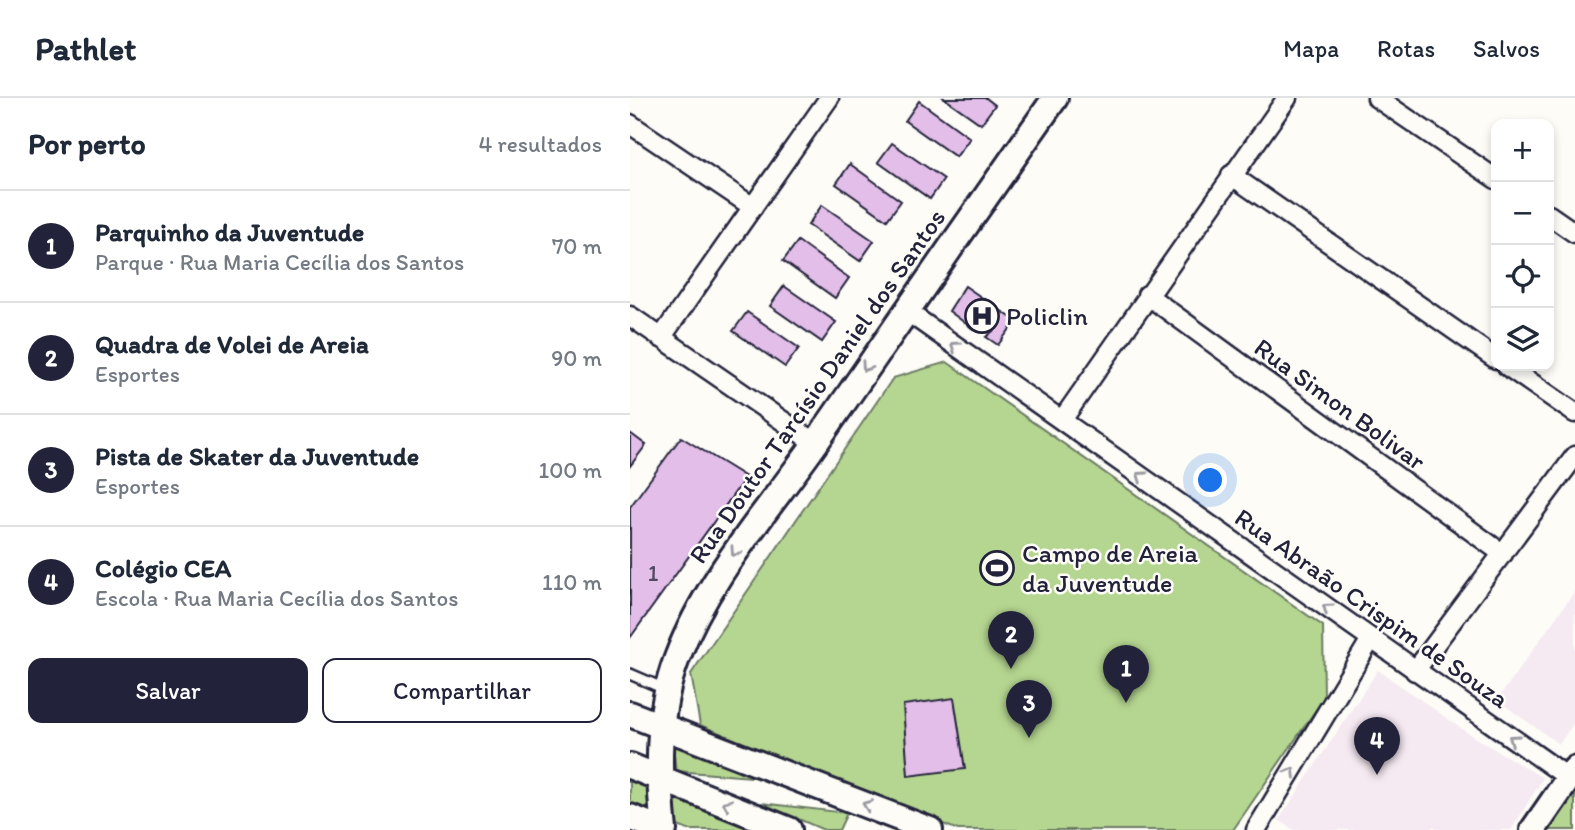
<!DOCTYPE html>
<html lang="pt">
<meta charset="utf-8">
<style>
body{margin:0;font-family:Itim,sans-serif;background:#f2f2f3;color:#1f2937}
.controls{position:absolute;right:21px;top:21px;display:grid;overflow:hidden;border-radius:14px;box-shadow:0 4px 10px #0003}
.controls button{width:63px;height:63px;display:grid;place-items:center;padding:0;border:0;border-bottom:2px solid #e0e1e3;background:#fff;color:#1f2937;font:35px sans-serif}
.you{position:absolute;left:581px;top:383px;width:24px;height:24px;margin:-18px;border:5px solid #fff;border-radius:50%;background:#1a73e8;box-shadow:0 0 0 10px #1a73e833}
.badge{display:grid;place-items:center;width:46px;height:46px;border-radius:50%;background:#22223b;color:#fff;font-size:23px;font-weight:700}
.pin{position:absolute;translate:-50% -58px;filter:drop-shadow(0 2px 4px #0008)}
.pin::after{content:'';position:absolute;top:37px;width:24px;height:21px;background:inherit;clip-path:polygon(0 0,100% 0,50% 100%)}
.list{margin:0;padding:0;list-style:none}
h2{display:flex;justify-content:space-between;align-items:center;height:91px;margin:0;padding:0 28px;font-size:30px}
h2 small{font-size:23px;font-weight:400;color:#747a83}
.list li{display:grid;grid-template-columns:46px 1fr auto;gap:21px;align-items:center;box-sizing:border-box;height:112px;padding:0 28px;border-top:2px solid #e0e1e3}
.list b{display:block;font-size:26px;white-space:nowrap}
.list p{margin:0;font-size:23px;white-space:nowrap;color:#747a83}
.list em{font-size:23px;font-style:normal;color:#747a83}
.actions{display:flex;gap:14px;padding:21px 28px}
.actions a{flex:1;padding:16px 0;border:2px solid #22223b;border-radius:14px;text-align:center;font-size:24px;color:#22223b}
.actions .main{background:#22223b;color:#fff}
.icon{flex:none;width:38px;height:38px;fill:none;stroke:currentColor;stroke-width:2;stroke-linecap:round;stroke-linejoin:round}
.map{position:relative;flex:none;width:945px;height:732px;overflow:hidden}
header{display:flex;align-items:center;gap:42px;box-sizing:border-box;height:98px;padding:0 35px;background:#fff;border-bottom:2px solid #e0e1e3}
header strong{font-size:33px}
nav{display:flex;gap:38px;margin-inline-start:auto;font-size:24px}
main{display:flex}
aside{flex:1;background:#fff}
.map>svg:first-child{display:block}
.built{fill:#f5e9f2}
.green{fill:#b5d690;stroke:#6c7c66;stroke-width:2}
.building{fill:#e2bee8;stroke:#22223b;stroke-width:2}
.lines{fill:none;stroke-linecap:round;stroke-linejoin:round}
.lane-casing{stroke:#22223b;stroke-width:14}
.street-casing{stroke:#22223b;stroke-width:23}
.secondary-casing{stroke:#22223b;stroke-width:30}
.lane{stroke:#fdfcf7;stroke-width:9}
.street{stroke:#fdfcf7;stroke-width:18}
.secondary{stroke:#fdfcf7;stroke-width:24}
.oneway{stroke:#9a9aa2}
.labels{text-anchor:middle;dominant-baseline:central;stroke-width:5;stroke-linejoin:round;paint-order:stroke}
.number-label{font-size:23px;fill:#524966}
.poi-label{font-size:26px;fill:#22223b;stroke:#fdfcf7;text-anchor:start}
.street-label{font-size:26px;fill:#22223b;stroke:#fdfcf7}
</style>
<header>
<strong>Pathlet</strong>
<nav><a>Mapa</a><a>Rotas</a><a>Salvos</a></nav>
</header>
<main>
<aside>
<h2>Por perto<small>4 resultados</small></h2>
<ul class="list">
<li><span class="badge">1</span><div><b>Parquinho da Juventude</b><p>Parque · Rua Maria Cecília dos Santos</p></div><em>70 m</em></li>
<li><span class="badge">2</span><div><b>Quadra de Volei de Areia</b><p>Esportes</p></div><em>90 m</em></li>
<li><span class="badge">3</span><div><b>Pista de Skater da Juventude</b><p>Esportes</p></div><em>100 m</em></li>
<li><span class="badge">4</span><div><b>Colégio CEA</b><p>Escola · Rua Maria Cecília dos Santos</p></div><em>110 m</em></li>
</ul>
<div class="actions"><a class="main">Salvar</a><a>Compartilhar</a></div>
</aside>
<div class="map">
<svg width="945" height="732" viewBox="0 0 945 732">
<rect width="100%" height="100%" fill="#fdfcf7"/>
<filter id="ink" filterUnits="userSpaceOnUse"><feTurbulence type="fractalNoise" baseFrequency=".0143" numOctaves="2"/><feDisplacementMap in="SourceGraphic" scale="14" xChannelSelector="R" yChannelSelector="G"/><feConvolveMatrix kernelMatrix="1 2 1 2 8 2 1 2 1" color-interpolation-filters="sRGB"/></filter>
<g filter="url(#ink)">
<path class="built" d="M945,493V623L929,646L867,602Z
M748,572L842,638L913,680L881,732H810L803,728L800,732H664L649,722Z"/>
<path class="green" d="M317,264L693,528L694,600L603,732H328L70,627L61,576L263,280Z
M43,647L135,680L46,673Z
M0,679L133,732H58L0,709Z
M945,694V732H919Z
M131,705L217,715L209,732H194Z"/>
<path class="building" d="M314,0H356L365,7L351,26Z
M289,3L340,40L326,59L275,23Z
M262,45L314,81L300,101L248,64Z
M220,66L271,103L257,122L206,86Z
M192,107L244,143L230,163L178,127Z
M168,143L219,180L205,200L153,163Z
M154,188L206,224L192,244L140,208Z
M335,188L386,223L368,247L356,239L363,233L352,228L343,231L319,213Z
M117,214L169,250L155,269L103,233Z
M0,335L16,347L0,368Z
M51,339L116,379L0,540V409Z
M324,600L335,671L278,678L273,607Z"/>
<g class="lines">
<g class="lane-casing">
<path id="lane" d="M0,576L37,592"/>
</g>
<g class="street-casing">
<path id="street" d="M747,0L866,81
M0,26L123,109
M601,77L866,261
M919,117L945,135
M517,197L873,456
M275,212L939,680
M0,218L185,345
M31,240L199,0
M877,268L945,315
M432,322L657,0
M785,573L945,358
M626,732L741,541"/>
</g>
<g class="secondary-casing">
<path id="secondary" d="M0,616L300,732
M0,668L159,732
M0,719L33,732
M34,732C28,675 26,615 47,560C78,478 138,413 187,343C266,228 345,114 425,0
M903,732L945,671"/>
</g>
<use href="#lane" class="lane"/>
<use href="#street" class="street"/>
<use href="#secondary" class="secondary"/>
</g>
<defs><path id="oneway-chevron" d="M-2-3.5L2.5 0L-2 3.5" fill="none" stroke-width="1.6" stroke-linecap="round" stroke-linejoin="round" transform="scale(1.75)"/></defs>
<g class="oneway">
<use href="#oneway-chevron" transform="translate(325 248) rotate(-145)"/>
<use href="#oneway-chevron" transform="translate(236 269) rotate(124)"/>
<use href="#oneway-chevron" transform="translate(511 378) rotate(-145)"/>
<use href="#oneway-chevron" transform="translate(105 454) rotate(124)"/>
<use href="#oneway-chevron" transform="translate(697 510) rotate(-145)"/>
<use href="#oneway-chevron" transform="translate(883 641) rotate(-145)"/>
<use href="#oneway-chevron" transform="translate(661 674) rotate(-59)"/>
<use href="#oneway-chevron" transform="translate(97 706) rotate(-157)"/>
<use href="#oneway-chevron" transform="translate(237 707) rotate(-158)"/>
</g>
</g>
<defs>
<g id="hospital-ring" transform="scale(1.75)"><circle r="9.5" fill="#fdfcf7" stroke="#22223b" stroke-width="1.5"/><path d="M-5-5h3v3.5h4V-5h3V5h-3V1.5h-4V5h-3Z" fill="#22223b"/></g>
<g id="stadium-ring" transform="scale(1.75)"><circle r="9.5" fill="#fdfcf7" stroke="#22223b" stroke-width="1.5"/><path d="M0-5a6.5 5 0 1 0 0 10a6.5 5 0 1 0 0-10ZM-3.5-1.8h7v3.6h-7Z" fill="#22223b"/></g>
</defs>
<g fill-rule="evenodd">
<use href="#hospital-ring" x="352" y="218"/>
<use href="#stadium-ring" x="367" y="470"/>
</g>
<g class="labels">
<g class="number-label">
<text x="23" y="475">1</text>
</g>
<g class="poi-label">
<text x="376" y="218">Policlin</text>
<text x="392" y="455">Campo de Areia<tspan x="392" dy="30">da Juventude</tspan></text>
</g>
<g class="street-label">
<text transform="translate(187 288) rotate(-55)">Rua Doutor Tarcísio Daniel dos Santos</text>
<text transform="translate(710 306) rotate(36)">Rua Simon Bolivar</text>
<text transform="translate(742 510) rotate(35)">Rua Abraão Crispim de Souza</text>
</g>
</g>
</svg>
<div class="controls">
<button>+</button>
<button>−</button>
<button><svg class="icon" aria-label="locate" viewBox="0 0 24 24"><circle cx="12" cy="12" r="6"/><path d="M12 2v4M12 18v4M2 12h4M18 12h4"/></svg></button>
<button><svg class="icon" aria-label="layers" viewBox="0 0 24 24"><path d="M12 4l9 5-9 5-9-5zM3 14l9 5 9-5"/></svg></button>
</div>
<div class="you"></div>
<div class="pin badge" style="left:496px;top:605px">1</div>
<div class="pin badge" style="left:381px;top:571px">2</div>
<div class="pin badge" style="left:399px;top:640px">3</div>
<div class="pin badge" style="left:747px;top:677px">4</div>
</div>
</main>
